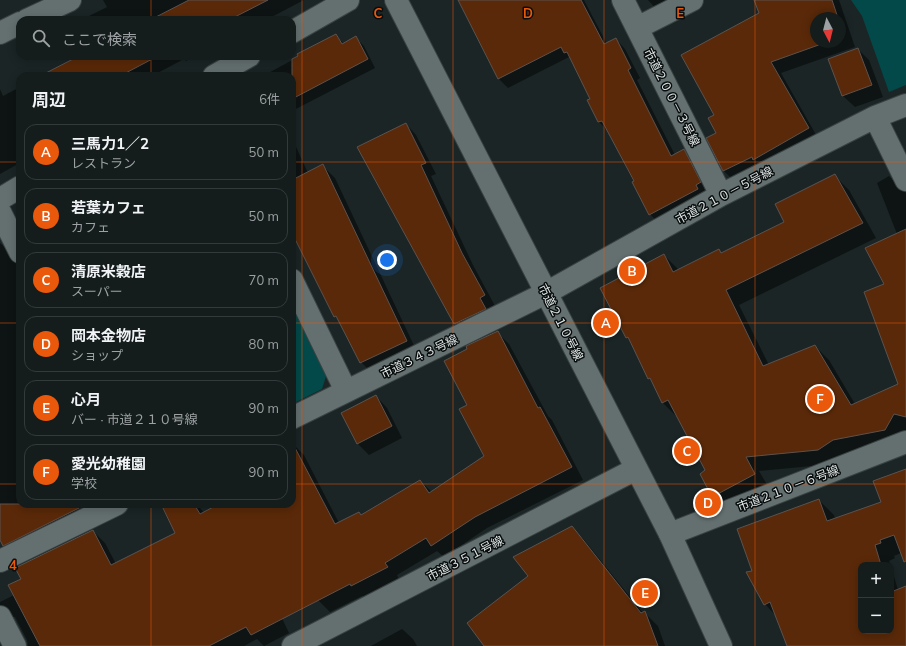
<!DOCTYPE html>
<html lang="ja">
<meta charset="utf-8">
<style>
body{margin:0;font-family:Mulish,"Noto Sans JP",sans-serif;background:#1d2525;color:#f1f3f6}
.controls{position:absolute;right:12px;bottom:12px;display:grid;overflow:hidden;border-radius:8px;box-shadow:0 2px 10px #0003}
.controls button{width:36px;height:36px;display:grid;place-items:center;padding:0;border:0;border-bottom:1px solid #333a3b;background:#141c1c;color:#f1f3f6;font:20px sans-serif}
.compass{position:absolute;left:810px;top:12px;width:36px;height:36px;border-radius:50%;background:#141c1c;box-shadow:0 2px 10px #0003;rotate:173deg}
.you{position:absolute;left:387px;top:260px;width:14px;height:14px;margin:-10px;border:3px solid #fff;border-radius:50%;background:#1a73e8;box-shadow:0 0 0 6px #1a73e833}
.badge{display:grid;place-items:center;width:26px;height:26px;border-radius:50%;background:#ea580c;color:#fff;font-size:13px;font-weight:700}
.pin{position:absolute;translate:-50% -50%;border:2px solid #fff;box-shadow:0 1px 4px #0006}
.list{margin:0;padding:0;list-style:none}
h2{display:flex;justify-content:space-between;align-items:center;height:52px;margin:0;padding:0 16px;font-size:17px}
h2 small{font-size:13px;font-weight:400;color:#9da1a3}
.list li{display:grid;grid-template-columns:26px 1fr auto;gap:12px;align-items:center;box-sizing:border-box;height:56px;margin:0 8px 8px;padding:0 8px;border:1px solid #333a3b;border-radius:12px}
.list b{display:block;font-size:15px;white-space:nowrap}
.list p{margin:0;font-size:13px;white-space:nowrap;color:#9da1a3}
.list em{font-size:13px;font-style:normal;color:#9da1a3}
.icon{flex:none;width:22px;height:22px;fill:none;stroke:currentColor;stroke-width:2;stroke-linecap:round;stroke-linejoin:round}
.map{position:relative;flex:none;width:906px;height:646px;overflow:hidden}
.search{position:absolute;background:#141c1c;box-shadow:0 2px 10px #0003;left:16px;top:16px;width:280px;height:44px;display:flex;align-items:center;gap:10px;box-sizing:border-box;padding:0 14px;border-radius:12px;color:#9da1a3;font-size:15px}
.panel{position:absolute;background:#141c1c;box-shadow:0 2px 10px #0003;left:16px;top:72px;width:280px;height:436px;border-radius:12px}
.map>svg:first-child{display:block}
.green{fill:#034949}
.shadow{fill:#0007;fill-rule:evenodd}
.building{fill:#5a2909;stroke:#5c524e}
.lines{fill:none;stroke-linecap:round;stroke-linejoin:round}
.minor-casing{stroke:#3a4242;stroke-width:24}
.tertiary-casing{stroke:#3a4242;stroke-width:24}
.minor{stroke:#647070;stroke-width:22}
.tertiary{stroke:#647070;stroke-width:22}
.grid{fill:none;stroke:#e8590c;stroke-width:1;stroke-opacity:0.55}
.labels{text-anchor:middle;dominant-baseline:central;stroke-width:3;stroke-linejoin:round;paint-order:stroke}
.street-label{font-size:12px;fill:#dfe6e6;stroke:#090d0d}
.grid-label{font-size:13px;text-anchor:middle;font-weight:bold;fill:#e8590c;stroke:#090d0d;stroke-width:3;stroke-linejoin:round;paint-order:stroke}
</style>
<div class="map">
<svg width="906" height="646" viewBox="0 0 906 646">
<rect width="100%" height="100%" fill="#1b2525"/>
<path class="green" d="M851,0H906V85L889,92L862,16Z
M292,297L328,370L322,389L292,404Z"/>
<path class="shadow" d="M103,0H304L266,20H81L107,7Z
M458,0H584L607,44L616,39L625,49L640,78L637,80L675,155L684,150L693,160L709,192L659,224L650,214L608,131L599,122L589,101L592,99L571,58L569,57L508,88L499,79Z
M648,0H681L659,12Z
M756,0H839L855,47L781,73L819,140L735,182L724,171L717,134L716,116L760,13ZM816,18H840V42H816Z
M336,36L344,44L356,38L364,46L375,68L292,111V76H263Z
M858,49L869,60L883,97L855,107L843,96L829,60Z
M81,56H195L186,61L184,59L152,76H42Z
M20,87V158L16,160L18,164L0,174V89L3,96Z
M406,124L416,135L436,174L431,176L473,265L495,306L466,335L455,324L359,148Z
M292,138L308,173L323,166L335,178L418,354L374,375L361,362L340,321L335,316L292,223Z
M834,175L849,190L876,238L739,305L769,365L815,346L829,360L855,404L899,385L885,285L897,234L877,183L889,176L906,193V432L833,464L759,471L769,488L727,510L713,496L707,471L677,417L663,403L653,382L649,378L631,341L627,337L664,255L679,270L718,250L722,254L785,222Z
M0,243L11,253L20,271V504H95L14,555L4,545L0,537Z
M497,332L509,344L548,416L552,420L583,480L487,528L444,557L437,551L397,575L399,580L364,597L362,596L330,612L318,600L245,540L289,633L264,646L257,639L244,646H28L27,640L15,617H7L0,626V602L14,595L22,579L93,531L105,543L116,564L177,533L176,504H197L204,513L221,504H292V443L304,455L339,523L359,513L362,516L420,481L432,492L486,457L469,406Z
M376,396L387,408L402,438L369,455L358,444L342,414Z
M906,470V551L894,556L895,558L889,561L891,565H861V631H891V566L898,590L906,587V646H788L776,616L765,604L753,571L819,500L834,515L835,519L882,503Z
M572,527L585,541L643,613H645L658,626L665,646H486L529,576Z
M402,629L413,639L417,646H371Z"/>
<path class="building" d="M189,0H268L229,20H150Z
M458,0H581L604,44L616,38L631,68L628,70L671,156L684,149L701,182L696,185L698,189L649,215L632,182L634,181L602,121L598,122L587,100L590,99L567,52L564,53L561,47L498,79Z
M754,0H832L838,18H816V42H827L771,62L809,128L753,160L752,157L723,171L706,138L716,133L708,118L714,115L681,55L759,13Z
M336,34L342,44L356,36L368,59L292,99V59L298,56L297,54Z
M858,48L872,85L842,96L828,59Z
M79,56H158L120,76H40Z
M406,123L426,163L421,165L462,253L485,295L480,298L486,309L454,324L357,147Z
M323,164L407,341L360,363L336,316L334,317L292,233V180Z
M835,174L863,223L726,290L763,366L815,345L851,405L898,384L864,292L884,284L865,248L906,229V417L894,414L885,430L833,440L818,450L746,457L755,474L712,497L700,474L705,470L668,400L662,403L650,378L648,379L628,337L626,338L600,288L664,254L673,272L719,249L721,253L784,222L775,204Z
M498,331L538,408L540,407L572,467L475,517L431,546L426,538L385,563L388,567L351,586L350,584L251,635L246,627L209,646H40L8,585L21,579L15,568L93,530L111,565L175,533L161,504H194L200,514L219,504H292V442L335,524L359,512L361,515L420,480L429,493L484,456L459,409L467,405L444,361L467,349L466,346Z
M376,395L392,426L357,444L341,413Z
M906,469V561L904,562L894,535L880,540L881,543L875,545L881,565H861V631H891V592L906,586V646H787L770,602L764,605L746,572L752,571L737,529L819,499L827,521L881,502L873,481Z
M0,504H80L81,507L3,546L0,540Z
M572,526L641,613L645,611L658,646H484L467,623L528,576L513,557Z"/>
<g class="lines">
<g class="minor-casing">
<path id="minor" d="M623,0L721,195
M27,20L70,0
M637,28L692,0
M292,32L348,0
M0,33L20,23
M214,76L249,56
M875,117L906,180
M0,199L20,187
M0,212L20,252
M292,280L346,391
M292,418L546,293L721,195L875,117L906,105
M670,534L906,442
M0,561L117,504
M0,617L15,646
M293,646L636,469"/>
</g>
<g class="tertiary-casing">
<path id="tertiary" d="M396,0L670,534L721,646"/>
</g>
<use href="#minor" class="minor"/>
<use href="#tertiary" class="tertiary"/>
</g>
<path class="grid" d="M151,0V20M302,0V646M453,0V646M604,0V646M755,0V646M151,56V76M0,162H20M292,162H906M0,323H20M292,323H906M0,484H20M292,484H906M151,504V646"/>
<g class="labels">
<g class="street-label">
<text transform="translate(672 97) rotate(63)">市道２００－３号線</text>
<text transform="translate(724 195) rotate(-28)">市道２１０－５号線</text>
<text transform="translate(561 322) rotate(63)">市道２１０号線</text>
<text transform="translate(419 356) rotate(-26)">市道３４３号線</text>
<text transform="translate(788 488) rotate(-21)">市道２１０－６号線</text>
<text transform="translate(465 558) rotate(-27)">市道３５１号線</text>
</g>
</g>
<g class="grid-label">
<text x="378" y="18">C</text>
<text x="528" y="18">D</text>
<text x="680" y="18">E</text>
<text x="13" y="570">4</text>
</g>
</svg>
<div class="controls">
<button>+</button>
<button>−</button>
</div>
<svg class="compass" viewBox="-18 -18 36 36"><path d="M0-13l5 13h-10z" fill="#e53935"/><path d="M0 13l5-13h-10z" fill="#9da1a3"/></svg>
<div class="you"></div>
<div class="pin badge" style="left:606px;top:323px">A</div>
<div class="pin badge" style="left:632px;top:271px">B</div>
<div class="pin badge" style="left:687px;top:451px">C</div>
<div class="pin badge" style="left:708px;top:503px">D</div>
<div class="pin badge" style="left:645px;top:593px">E</div>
<div class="pin badge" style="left:820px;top:399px">F</div>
<div class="search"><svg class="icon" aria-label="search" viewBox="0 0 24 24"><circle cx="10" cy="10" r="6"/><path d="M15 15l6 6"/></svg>ここで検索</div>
<section class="panel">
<h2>周辺<small>6件</small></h2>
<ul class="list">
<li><span class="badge">A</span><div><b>三馬力1／2</b><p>レストラン</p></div><em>50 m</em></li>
<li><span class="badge">B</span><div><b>若葉カフェ</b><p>カフェ</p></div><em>50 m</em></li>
<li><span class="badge">C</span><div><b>清原米穀店</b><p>スーパー</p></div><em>70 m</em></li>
<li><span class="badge">D</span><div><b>岡本金物店</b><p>ショップ</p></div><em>80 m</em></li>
<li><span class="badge">E</span><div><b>心月</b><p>バー · 市道２１０号線</p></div><em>90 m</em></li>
<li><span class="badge">F</span><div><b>愛光幼稚園</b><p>学校</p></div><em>90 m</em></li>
</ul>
</section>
</div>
